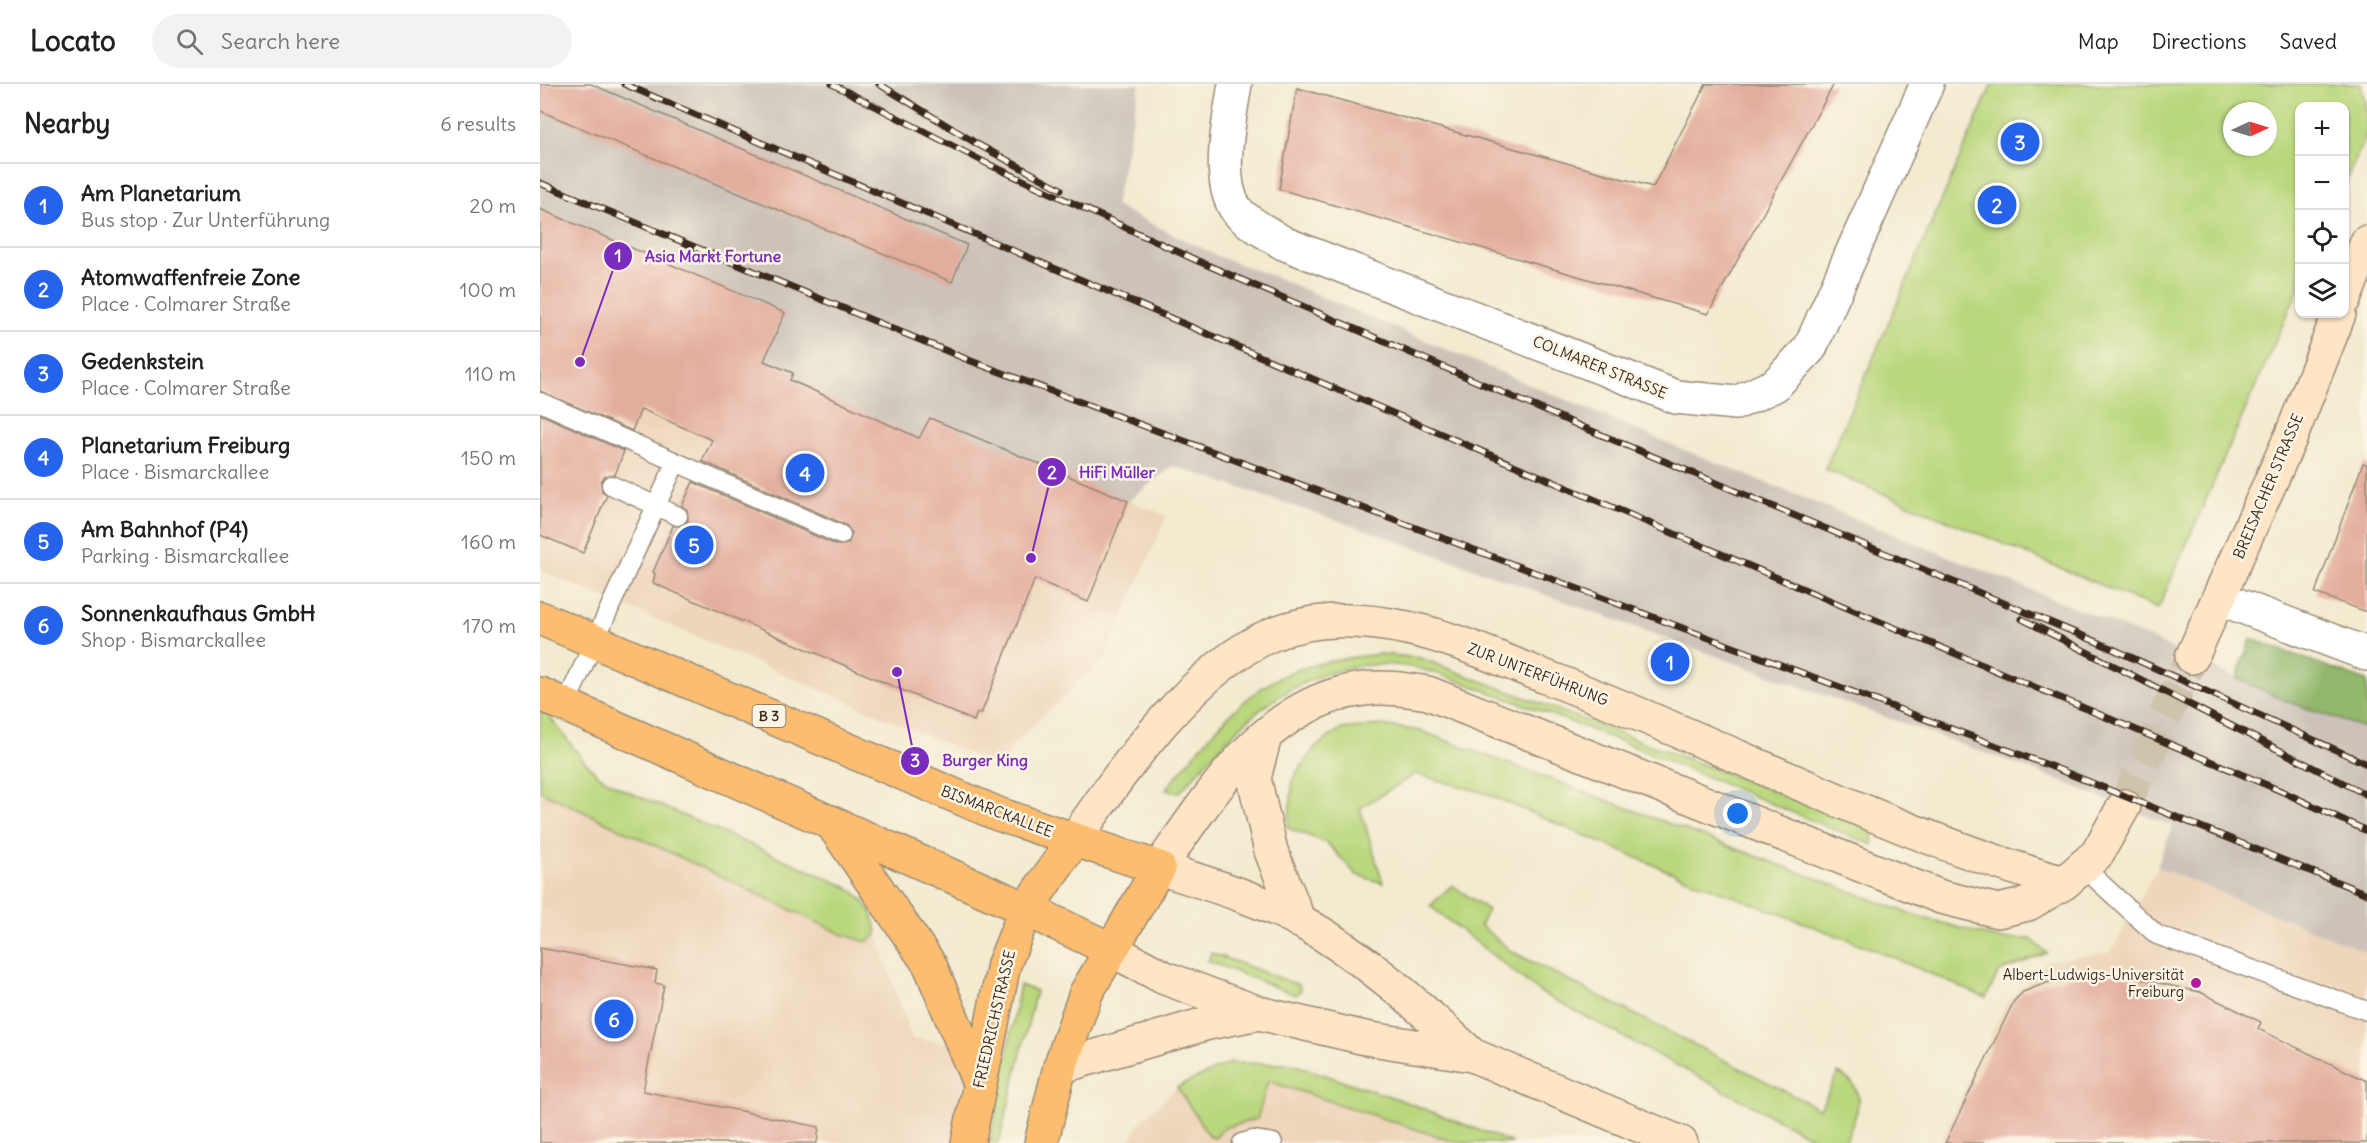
<!DOCTYPE html>
<meta charset="utf-8">
<style>
body{margin:0;font-family:Delius,sans-serif;background:#f2f2f2;color:#202124}
.controls{position:absolute;right:18px;top:18px;display:grid;overflow:hidden;border-radius:12px;box-shadow:0 2px 4px #0004}
.controls button{width:54px;height:54px;display:grid;place-items:center;padding:0;border:0;border-bottom:2px solid #e0e0e0;background:#fff;color:#202124;font:30px sans-serif}
.compass{position:absolute;left:1683px;top:18px;width:54px;height:54px;border-radius:50%;background:#fff;box-shadow:0 2px 4px #0004;rotate:86deg}
.you{position:absolute;left:1198px;top:730px;width:21px;height:21px;margin:-15px;border:4px solid #fff;border-radius:50%;background:#1a73e8;box-shadow:0 0 0 9px #1a73e833}
.badge{display:grid;place-items:center;width:39px;height:39px;border-radius:50%;background:#2563eb;color:#fff;font-size:20px;font-weight:700}
.pin{position:absolute;translate:-50% -50%;border:3px solid #fff;box-shadow:0 2px 6px #0006}
.list{margin:0;padding:0;list-style:none}
h2{display:flex;justify-content:space-between;align-items:center;height:78px;margin:0;padding:0 24px;font-size:26px}
h2 small{font-size:20px;font-weight:400;color:#757577}
.list li{display:grid;grid-template-columns:39px 1fr auto;gap:18px;align-items:center;box-sizing:border-box;height:84px;padding:0 24px;border-top:2px solid #e0e0e0}
.list b{display:block;font-size:22px;white-space:nowrap}
.list p{margin:0;font-size:20px;white-space:nowrap;color:#757577}
.list em{font-size:20px;font-style:normal;color:#757577}
.icon{flex:none;width:33px;height:33px;fill:none;stroke:currentColor;stroke-width:2;stroke-linecap:round;stroke-linejoin:round}
.map{position:relative;flex:none;width:1827px;height:1059px;overflow:hidden}
header{display:flex;align-items:center;gap:36px;box-sizing:border-box;height:84px;padding:0 30px;background:#fff;border-bottom:2px solid #e0e0e0}
header strong{font-size:28px}
nav{display:flex;gap:33px;margin-inline-start:auto;font-size:21px}
.search{width:420px;height:54px;background:#f2f2f2;display:flex;align-items:center;gap:15px;box-sizing:border-box;padding:0 21px;border-radius:33px;color:#757577;font-size:22px}
main{display:flex}
aside{flex:1;background:#fff}
.map>svg:first-child{display:block}
.built{fill:#eed6bb}
.industrial{fill:#ccc2b9}
.green{fill:#b9d77d;stroke:#7a804e;stroke-width:1.5;fill-rule:evenodd}
.forest{fill:#92b86c;stroke:#667145;stroke-width:1.5}
.building{fill:#e3ad9e}
.lines{fill:none;stroke-linecap:round;stroke-linejoin:round}
.secondary-tunnel{stroke:#cec4ac;stroke-width:33;stroke-dasharray:33 16;stroke-linecap:butt}
.service-casing{stroke:#978a77;stroke-width:21}
.minor-casing{stroke:#978a77;stroke-width:36}
.secondary-casing{stroke:#978a77;stroke-width:36}
.primary-casing{stroke:#978a77;stroke-width:36}
.service{stroke:#fff;stroke-width:18}
.minor{stroke:#fff;stroke-width:33}
.secondary{stroke:#fee5c5;stroke-width:33}
.primary{stroke:#fcbd6f;stroke-width:33}
.rail-casing{stroke:#3b2a1e;stroke-width:7}
.rail{stroke:#fcf5e5;stroke-width:4.5;stroke-dasharray:14;stroke-linecap:butt}
.poi-dot{fill:#b5179e;stroke:#fcf5e5;stroke-width:2}
.labels{text-anchor:middle;dominant-baseline:central;stroke-width:5;stroke-linejoin:round;paint-order:stroke}
.shield{fill:#fcf5e5;stroke:#75675a;stroke-width:1.5}
.shield-label{font-size:14px;font-weight:bold;fill:#3b2a1e}
.street-label{font-size:15px;fill:#3b2a1e;stroke:#fcf5e5}
.poi-label{font-size:15px;fill:#3b2a1e;stroke:#fcf5e5;text-anchor:end}
.leader{fill:none;stroke:#7b2cbf;stroke-width:2}
.callout-dot{fill:#7b2cbf;stroke:#fcf5e5;stroke-width:2}
.mark-label{font-size:18px;text-anchor:middle;font-weight:bold;fill:#fff}
.callout-label{font-size:16px;text-anchor:middle;font-weight:bold;fill:#7b2cbf;stroke:#fcf5e5;stroke-width:5;stroke-linejoin:round;paint-order:stroke}
</style>
<header>
<strong>Locato</strong>
<div class="search"><svg class="icon" aria-label="search" viewBox="0 0 24 24"><circle cx="10" cy="10" r="6"/><path d="M15 15l6 6"/></svg>Search here</div>
<nav><a>Map</a><a>Directions</a><a>Saved</a></nav>
</header>
<main>
<aside>
<h2>Nearby<small>6 results</small></h2>
<ul class="list">
<li><span class="badge">1</span><div><b>Am Planetarium</b><p>Bus stop · Zur Unterführung</p></div><em>20 m</em></li>
<li><span class="badge">2</span><div><b>Atomwaffenfreie Zone</b><p>Place · Colmarer Straße</p></div><em>100 m</em></li>
<li><span class="badge">3</span><div><b>Gedenkstein</b><p>Place · Colmarer Straße</p></div><em>110 m</em></li>
<li><span class="badge">4</span><div><b>Planetarium Freiburg</b><p>Place · Bismarckallee</p></div><em>150 m</em></li>
<li><span class="badge">5</span><div><b>Am Bahnhof (P4)</b><p>Parking · Bismarckallee</p></div><em>160 m</em></li>
<li><span class="badge">6</span><div><b>Sonnenkaufhaus GmbH</b><p>Shop · Bismarckallee</p></div><em>170 m</em></li>
</ul>
</aside>
<div class="map">
<svg width="1827" height="1059" viewBox="0 0 1827 1059">
<rect width="100%" height="100%" fill="#fcf5e5"/>
<filter id="ink" filterUnits="userSpaceOnUse"><feTurbulence type="fractalNoise" baseFrequency=".0167" numOctaves="2"/><feDisplacementMap in="SourceGraphic" scale="12" xChannelSelector="R" yChannelSelector="G"/><feConvolveMatrix kernelMatrix="1 2 1 2 8 2 1 2 1" color-interpolation-filters="sRGB"/></filter>
<filter id="wash" filterUnits="userSpaceOnUse"><feTurbulence type="fractalNoise" baseFrequency=".008" numOctaves="4" result="noise"/><feDisplacementMap in="SourceGraphic" scale="24" xChannelSelector="R" yChannelSelector="G"/><feGaussianBlur stdDeviation="1.35" result="paint"/><feColorMatrix in="noise" values="0 0 0 0 0 0 0 0 0 0 0 0 0 0 0 0 0 1.4 0 .05"/><feComposite in="paint" operator="in"/></filter>
<g filter="url(#wash)">
<rect width="100%" height="100%" fill="#f3ebd0"/>
<path class="built" d="M0,179L253,289L250,296L379,354L390,334L627,432L565,574L473,661L462,684L0,486Z
M0,707L304,851L327,858L337,851L372,955L467,963L450,1059H0Z
M1617,783L1827,868V1059H1399L1465,922L1507,877L1571,868Z
M727,997L921,1059H589L600,1038L637,1003L669,1052L684,1044L717,1035Z"/>
<path class="industrial" d="M0,0H600L575,122L680,173L735,193L1135,362L1605,552L1696,594L1711,555L1827,597V868L1617,783L1632,742L1498,688L832,448L633,382L588,417L390,334L379,354L250,296L252,289L0,179Z"/>
<path class="green" d="M1452,0H1821L1827,31V49L1805,100L1804,22H1760L1759,203L1618,525L1285,385ZM1692,27H1728V63H1692Z
M840,570L880,574L1331,744L1333,761C1213,714 1095,660 974,617C945,607 917,595 888,587C864,580 831,578 807,584C726,604 692,650 639,709L626,705C664,660 704,601 763,584C788,576 814,573 840,570Z
M0,626L8,631L44,677L58,691L82,705L305,802C324,814 335,827 337,851L327,858L304,851L0,707Z
M841,641L881,647L1371,830L1459,855H1491L1507,869L1459,888L1446,914L1338,867L1140,792L942,708L875,690L820,724L843,799L817,791L787,759L748,744L753,694L775,663L801,645Z
M912,801L948,826L940,841L971,867L1280,1025L1298,989C1332,1006 1315,1032 1305,1059H1282L1000,908L890,822Z
M671,869L759,901L761,906L756,911L668,877Z
M480,901L496,907L459,1059H450Z
M690,979L752,980L858,1015L973,1059H918L728,997L717,1035L684,1044L675,1054L669,1052L637,1003Z"/>
<path class="forest" d="M1711,555L1827,597V645L1744,616L1696,594Z"/>
<g id="blocks">
<path class="building" d="M0,0H51L427,161L412,198L0,27Z
M1166,0H1294L1168,230L739,105L757,4L1113,103Z
M0,125L245,229L224,277L253,289L250,296L379,354L390,334L588,417L548,518L495,495L441,630L437,629L434,637L113,499L115,490L113,488L133,442L144,441L148,436L147,426L142,422L153,398L296,461L308,460L312,449L306,441L162,377L172,356L101,325L92,347L0,307Z
M0,330L84,367L75,391L65,392L61,397L62,407L67,411L43,469L0,451Z
M1823,379L1827,380V528L1775,509Z
M0,864L117,886L115,899L124,901L103,1007L279,1043L277,1059H0Z
M1559,890L1581,891L1660,908L1721,938L1718,945L1827,997V1059H1405L1474,917L1483,908L1506,899L1538,891Z"/>
</g>
</g>
<g filter="url(#ink)">
<use href="#blocks" fill-opacity="0" stroke="#978a77" stroke-width="1.5"/>
<g class="lines">
<path class="secondary-tunnel" d="M1584,722L1652,573"/>
<g class="service-casing">
<path id="service" d="M0,318L301,451
M71,401L138,432
M25,622L136,378
M1544,784L1617,851L1827,927
M702,1059L713,1056L733,1059"/>
</g>
<g class="minor-casing">
<path id="minor" d="M695,0C690,34 673,104 701,131C713,142 730,150 743,159L1136,313L1196,319L1235,301L1270,264L1387,0
M1679,514L1827,570"/>
</g>
<g class="secondary-casing">
<path id="secondary" d="M1804,215L1827,158
M1652,573L1752,350L1799,230
M725,652L714,694L731,767L759,837
M534,756C583,686 652,584 733,550C776,532 822,535 867,544C915,554 961,576 1006,593C1180,658 1345,748 1524,799
M570,865L625,894L719,929L825,954L932,971L1141,1059
M932,971C877,920 827,875 762,838C723,816 663,798 619,784C670,711 727,616 824,605C845,602 868,606 888,609L1401,813L1458,827L1488,820L1524,799L1557,770L1584,722
M520,983L668,939L719,929"/>
</g>
<g class="primary-casing">
<path id="primary" d="M0,534L458,730L619,784L546,909L520,983L501,1059
M0,610L486,825L570,865
M291,738L390,881L439,999
M428,1059L464,880L486,825L534,756"/>
</g>
<use href="#service" class="service"/>
<use href="#minor" class="minor"/>
<use href="#secondary" class="secondary"/>
<use href="#primary" class="primary"/>
<g class="rail-casing">
<path id="rail" d="M84,0L1324,531L1741,707L1827,747
M292,0L448,80L658,177L1040,342L1555,557L1827,680
M339,0L439,61L521,105
M0,99L431,277L1505,680L1827,810
M1482,535L1827,711"/>
</g>
<use href="#rail" class="rail"/>
</g>
</g>
<circle class="poi-dot" cx="1656" cy="899" r="6"/>
<g class="labels">
<rect class="shield" x="212.5" y="621" width="33" height="22" rx="4.5"/>
<g class="shield-label">
<text x="229" y="632">B 3</text>
</g>
<g class="street-label">
<text transform="translate(1060 283) rotate(22)">COLMARER STRASSE</text>
<text transform="translate(1728 402) rotate(-67)">BREISACHER STRASSE</text>
<text transform="translate(998 590) rotate(21)">ZUR UNTERFÜHRUNG</text>
<text transform="translate(457 727) rotate(21)">BISMARCKALLEE</text>
<text transform="translate(454 935) rotate(-77)">FRIEDRICHSTRASSE</text>
</g>
<g class="poi-label">
<text x="1644" y="890">Albert-Ludwigs-Universität<tspan x="1644" dy="17">Freiburg</tspan></text>
</g>
</g>
<path class="leader" d="M40 278L78 172M491 474L512 388M357 588L375 677"/>
<g class="callout-dot">
<circle cx="40" cy="278" r="6"/>
<circle cx="491" cy="474" r="6"/>
<circle cx="357" cy="588" r="6"/>
<circle cx="78" cy="172" r="15"/>
<circle cx="512" cy="388" r="15"/>
<circle cx="375" cy="677" r="15"/>
</g>
<g class="mark-label">
<text x="78" y="178">1</text>
<text x="512" y="395">2</text>
<text x="375" y="683">3</text>
</g>
<g class="callout-label">
<text x="173" y="178">Asia Markt Fortune</text>
<text x="577" y="394">HiFi Müller</text>
<text x="445" y="682">Burger King</text>
</g>
</svg>
<div class="controls">
<button>+</button>
<button>−</button>
<button><svg class="icon" aria-label="locate" viewBox="0 0 24 24"><circle cx="12" cy="12" r="6"/><path d="M12 2v4M12 18v4M2 12h4M18 12h4"/></svg></button>
<button><svg class="icon" aria-label="layers" viewBox="0 0 24 24"><path d="M12 4l9 5-9 5-9-5zM3 14l9 5 9-5"/></svg></button>
</div>
<svg class="compass" viewBox="-18 -18 36 36"><path d="M0-13l5 13h-10z" fill="#e53935"/><path d="M0 13l5-13h-10z" fill="#757577"/></svg>
<div class="you"></div>
<div class="pin badge" style="left:1130px;top:578px">1</div>
<div class="pin badge" style="left:1457px;top:121px">2</div>
<div class="pin badge" style="left:1480px;top:58px">3</div>
<div class="pin badge" style="left:265px;top:389px">4</div>
<div class="pin badge" style="left:154px;top:461px">5</div>
<div class="pin badge" style="left:74px;top:935px">6</div>
</div>
</main>
